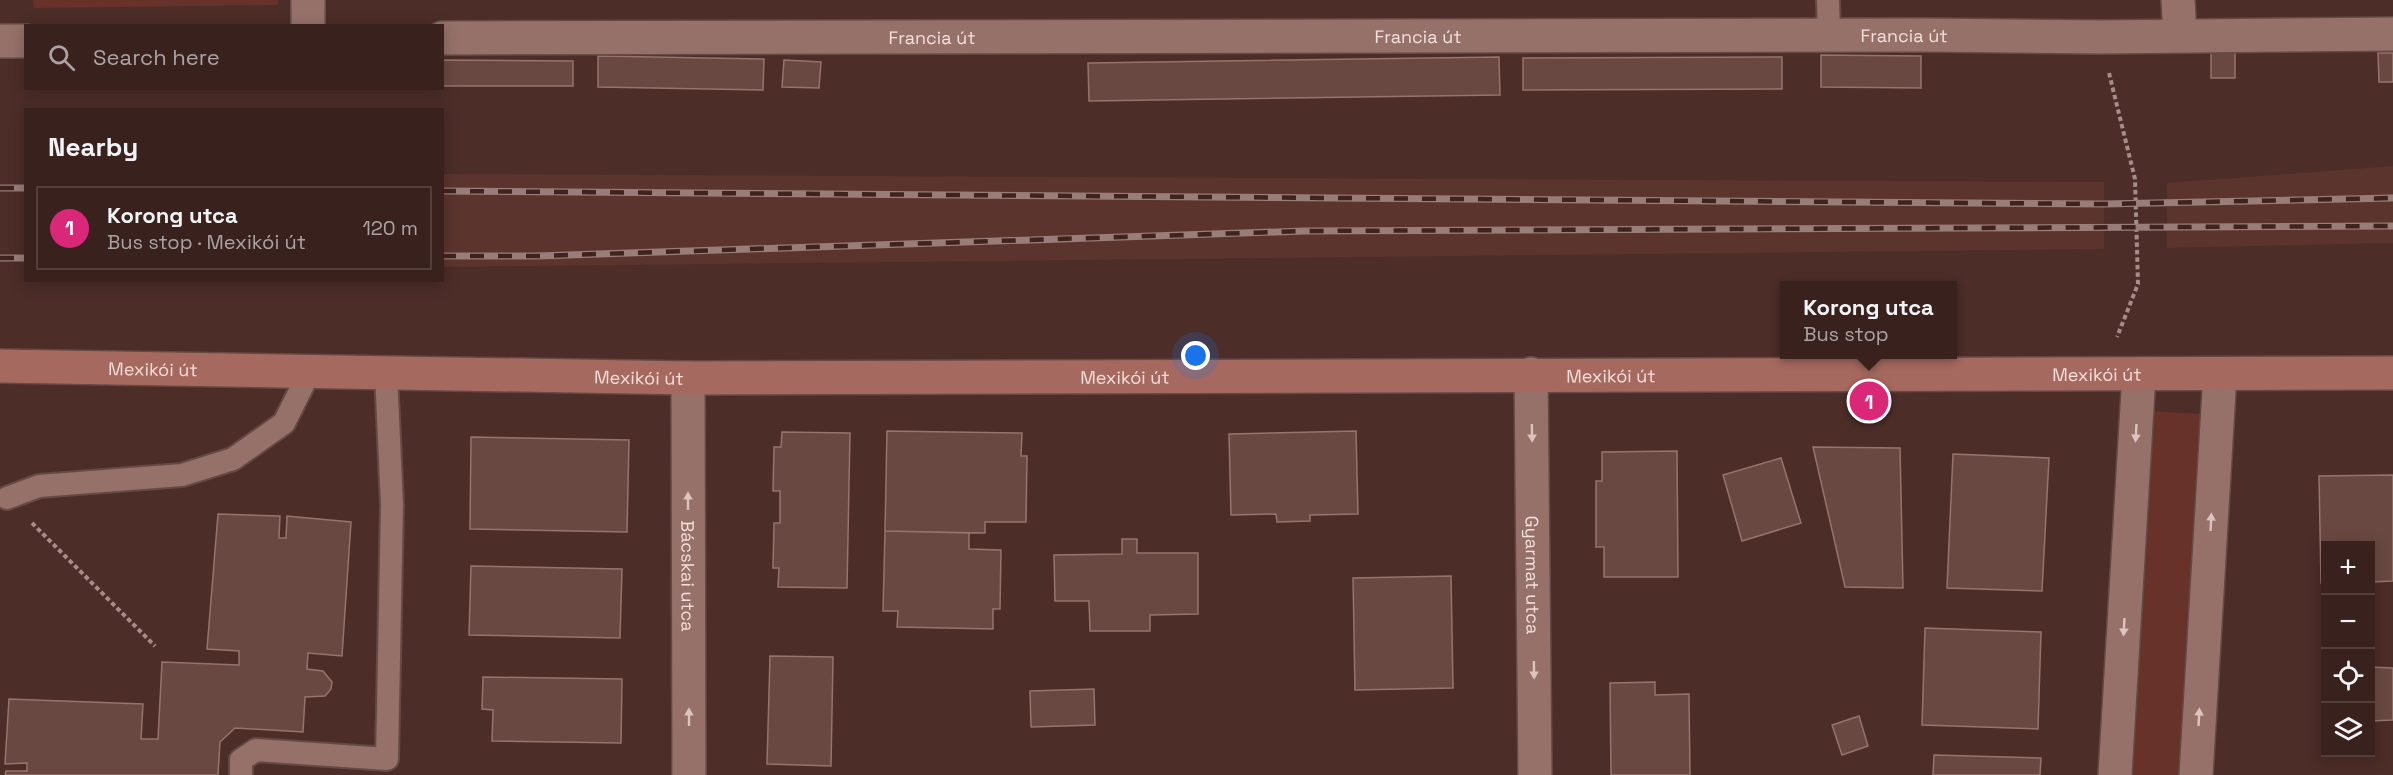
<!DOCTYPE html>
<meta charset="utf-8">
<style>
body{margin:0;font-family:"Space Grotesk",sans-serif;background:#402a27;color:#f1f3f6}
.controls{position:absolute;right:18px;bottom:18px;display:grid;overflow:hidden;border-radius:0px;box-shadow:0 3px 15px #0003}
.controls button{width:54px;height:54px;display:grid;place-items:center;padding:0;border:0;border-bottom:2px solid #533f3c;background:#39221e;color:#f1f3f6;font:30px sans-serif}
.you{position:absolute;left:1196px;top:356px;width:21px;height:21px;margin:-15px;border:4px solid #fff;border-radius:50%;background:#1a73e8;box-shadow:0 0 0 9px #1a73e833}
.badge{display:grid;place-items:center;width:39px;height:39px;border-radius:50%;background:#db2777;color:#fff;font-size:20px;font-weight:700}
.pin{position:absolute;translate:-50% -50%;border:3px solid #fff;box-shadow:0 2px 6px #0006}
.popup{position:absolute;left:1780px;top:281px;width:177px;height:78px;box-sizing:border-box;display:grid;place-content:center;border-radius:0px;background:#39221e;filter:drop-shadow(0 2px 4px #0005);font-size:20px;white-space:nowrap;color:#aba4a4}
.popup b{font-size:22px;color:#f1f3f6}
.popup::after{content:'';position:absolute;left:50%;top:100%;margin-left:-12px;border:12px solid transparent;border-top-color:#39221e}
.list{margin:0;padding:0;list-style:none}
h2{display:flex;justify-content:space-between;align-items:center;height:78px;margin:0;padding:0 24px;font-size:26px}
h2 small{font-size:20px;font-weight:400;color:#aba4a4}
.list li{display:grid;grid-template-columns:39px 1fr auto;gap:18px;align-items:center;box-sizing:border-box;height:84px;margin:0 12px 12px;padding:0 12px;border:2px solid #533f3c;border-radius:0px}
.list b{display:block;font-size:22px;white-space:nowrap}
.list p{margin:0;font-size:20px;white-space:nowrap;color:#aba4a4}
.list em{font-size:20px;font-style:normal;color:#aba4a4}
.icon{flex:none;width:33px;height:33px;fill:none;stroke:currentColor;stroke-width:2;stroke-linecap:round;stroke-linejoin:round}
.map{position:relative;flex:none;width:2393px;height:775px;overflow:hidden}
.search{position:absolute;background:#39221e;box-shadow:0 3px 15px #0003;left:24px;top:24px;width:420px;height:66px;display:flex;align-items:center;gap:15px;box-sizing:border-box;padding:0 21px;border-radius:0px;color:#aba4a4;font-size:22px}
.panel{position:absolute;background:#39221e;box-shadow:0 3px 15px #0003;left:24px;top:108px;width:420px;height:174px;border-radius:0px}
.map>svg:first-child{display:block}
.built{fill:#5b342e}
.green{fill:#67322a}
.building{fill:#6a4842;stroke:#98736d;stroke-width:1.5}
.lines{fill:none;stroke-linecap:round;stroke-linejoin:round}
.lane-casing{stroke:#644945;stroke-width:26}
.street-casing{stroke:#644945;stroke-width:36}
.secondary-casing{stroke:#644945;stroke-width:36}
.path{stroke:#a68d88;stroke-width:4;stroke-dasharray:4.5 3;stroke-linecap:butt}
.lane{stroke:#95716a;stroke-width:22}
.street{stroke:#95716a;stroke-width:33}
.secondary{stroke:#a6695f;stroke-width:33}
.rail-casing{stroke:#987d79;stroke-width:7}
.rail{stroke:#41231e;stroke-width:4.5;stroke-dasharray:14;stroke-linecap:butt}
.oneway{fill:#dcc4bf}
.labels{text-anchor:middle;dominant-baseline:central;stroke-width:5;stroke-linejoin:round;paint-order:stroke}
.street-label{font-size:18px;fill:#f4dfdb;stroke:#41231e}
</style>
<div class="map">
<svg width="2393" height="775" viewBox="0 0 2393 775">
<rect width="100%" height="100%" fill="#4c2d28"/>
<path class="built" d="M2393,166V243L2167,248V183Z
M443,174L2104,182V249L443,267Z"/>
<path class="green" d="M33,0H278V5L34,8Z
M2148,411L2205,414L2182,775H2127Z"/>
<path class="building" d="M2211,49H2235V78H2211Z
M2378,53H2393V82H2379Z
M1821,55L1921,56V88L1821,87Z
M598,56L764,59L763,90L598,87Z
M1499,57L1500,95L1089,101L1088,63Z
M1782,57V89L1523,90V58Z
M442,60L573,61V86H442Z
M784,60L821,62L819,88L782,87Z
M887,431L1022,433L1021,456H1027L1026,522H985V533L885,531Z
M1356,431L1358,514L1310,515V521L1277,522L1276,514L1231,515L1229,434Z
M782,432L850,433L847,588L778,587L779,568H773L774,523H780V491H773L774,447H781Z
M471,437L629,440L627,532L470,529Z
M1813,447L1900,448L1903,588L1845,587Z
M1677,451L1678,577H1604V547H1596V481H1602V452Z
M1953,454L2049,458L2042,591L1947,588Z
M1781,458L1801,523L1742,541L1723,475Z
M2393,475V581L2370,582V546H2326V583H2321L2319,476Z
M218,514L280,516L279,538H286L287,516L351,522L342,656L308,653L307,669L323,671L332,682L331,689L325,696L305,697L303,732L235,728L220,742L218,775H5L6,771H27V763L5,764L9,699L143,704L141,739H158L162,662L239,665V651L207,649Z
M885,531L969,533V549L1001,550L1000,609H993V629L897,627L898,611H883Z
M1122,539H1137V553H1198V614L1150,615V631H1090L1089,601H1055L1054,555L1122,554Z
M471,566L622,569L620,638L469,635Z
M1451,576L1453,688L1355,690L1353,578Z
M1925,628L2041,632L2038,729L1922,725Z
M770,656L833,657L831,766L767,764Z
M2370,667L2393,668V720L2370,721Z
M483,677L622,679L621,743L492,741L493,710L482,709Z
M1655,682V695L1689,694L1690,775H1611L1610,683Z
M1094,689L1095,725L1031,727L1030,691Z
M1859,716L1868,746L1842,755L1832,725Z
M1934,755L2041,758L2040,775H1933Z"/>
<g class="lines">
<g class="lane-casing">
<path id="lane" d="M1828,0L1829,35
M7,498L39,486L182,475L233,459L284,423L310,371
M241,775V760L256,750L387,759L392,505L386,373"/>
</g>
<g class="street-casing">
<g id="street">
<path d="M2178,0L2180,35"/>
<path d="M308,26V0"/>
<path id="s1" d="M442,38L1923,35L2101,37L2393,34"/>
<path d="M0,41H26"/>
<path id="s2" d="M1531,374L1535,775"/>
<path id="s3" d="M688,378L689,775"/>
<path d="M2115,775L2139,374"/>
<path d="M2196,775L2220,374"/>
</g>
</g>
<g class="secondary-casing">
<g id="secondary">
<path id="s4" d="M0,366L688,378L2393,373"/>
</g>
</g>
<path class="path" d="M2109,73L2135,179L2138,284L2117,337
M32,523L155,646"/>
<use href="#lane" class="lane"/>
<use href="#street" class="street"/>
<use href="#secondary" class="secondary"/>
<g class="rail-casing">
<path id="rail" d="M0,188H26
M442,191L2104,204L2393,198
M442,256H537L1305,231L2393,226
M0,258H26"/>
</g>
<use href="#rail" class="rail"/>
</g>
<defs><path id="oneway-solid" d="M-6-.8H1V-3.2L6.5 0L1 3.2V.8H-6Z" transform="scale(1.5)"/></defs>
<g class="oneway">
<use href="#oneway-solid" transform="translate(1532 433) rotate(89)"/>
<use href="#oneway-solid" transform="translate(2136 433) rotate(93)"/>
<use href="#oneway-solid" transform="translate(688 501) rotate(-90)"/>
<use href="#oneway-solid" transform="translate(2211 522) rotate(-87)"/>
<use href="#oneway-solid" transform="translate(2124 627) rotate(93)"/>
<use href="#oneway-solid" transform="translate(1534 670) rotate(89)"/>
<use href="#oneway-solid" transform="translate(689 717) rotate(-90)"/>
<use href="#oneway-solid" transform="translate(2199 717) rotate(-87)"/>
</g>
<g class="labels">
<g class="street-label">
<text stroke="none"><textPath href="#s1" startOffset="1462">Francia út</textPath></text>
<text stroke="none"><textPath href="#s1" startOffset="976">Francia út</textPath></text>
<text stroke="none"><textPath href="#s1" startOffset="490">Francia út</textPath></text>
<text stroke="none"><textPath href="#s4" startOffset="153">Mexikói út</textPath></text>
<text stroke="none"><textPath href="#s4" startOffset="1611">Mexikói út</textPath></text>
<text stroke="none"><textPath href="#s4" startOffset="2097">Mexikói út</textPath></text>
<text stroke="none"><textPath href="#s4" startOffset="1125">Mexikói út</textPath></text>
<text stroke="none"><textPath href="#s4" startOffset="639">Mexikói út</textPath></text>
<text stroke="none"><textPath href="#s2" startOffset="201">Gyarmat utca</textPath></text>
<text stroke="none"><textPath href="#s3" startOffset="198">Bácskai utca</textPath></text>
</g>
</g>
</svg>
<div class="controls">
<button>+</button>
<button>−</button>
<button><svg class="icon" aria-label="locate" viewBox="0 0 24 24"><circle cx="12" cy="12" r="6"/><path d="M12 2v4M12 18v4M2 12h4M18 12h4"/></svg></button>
<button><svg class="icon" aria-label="layers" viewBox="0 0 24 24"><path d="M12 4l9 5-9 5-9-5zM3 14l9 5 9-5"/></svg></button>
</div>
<div class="you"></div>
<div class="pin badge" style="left:1869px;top:401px">1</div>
<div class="popup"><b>Korong utca</b>Bus stop</div>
<div class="search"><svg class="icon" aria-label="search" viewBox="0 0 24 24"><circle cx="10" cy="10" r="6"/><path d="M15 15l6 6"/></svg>Search here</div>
<section class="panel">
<h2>Nearby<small></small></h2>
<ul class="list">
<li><span class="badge">1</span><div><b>Korong utca</b><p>Bus stop · Mexikói út</p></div><em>120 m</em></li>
</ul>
</section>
</div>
